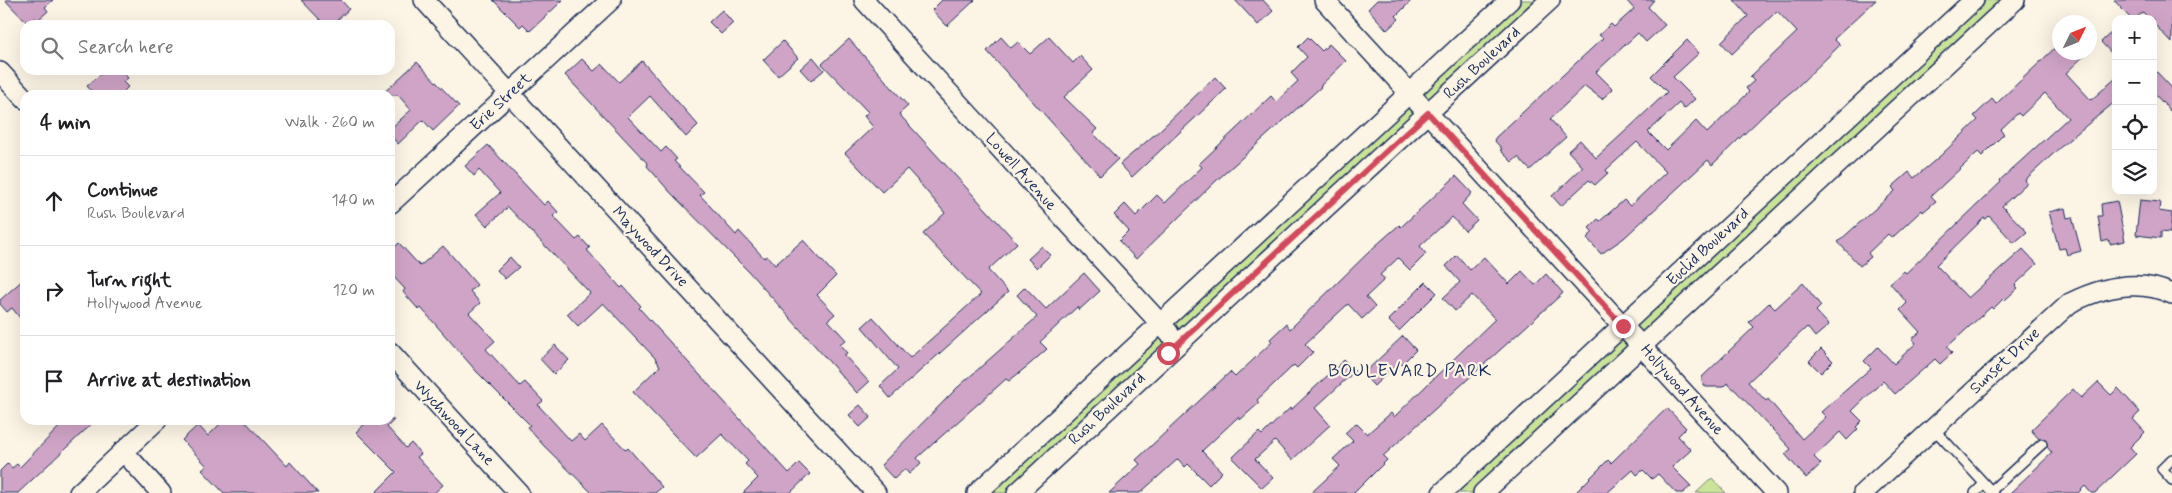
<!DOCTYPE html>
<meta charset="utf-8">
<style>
body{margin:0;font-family:Mynerve,sans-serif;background:#f2f2f2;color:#202124}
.controls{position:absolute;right:15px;top:15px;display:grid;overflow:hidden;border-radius:10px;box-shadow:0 5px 20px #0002}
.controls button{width:45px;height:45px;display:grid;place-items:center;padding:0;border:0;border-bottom:1px solid #e0e0e0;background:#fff;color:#202124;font:25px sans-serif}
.compass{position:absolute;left:2052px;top:15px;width:45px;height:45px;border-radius:50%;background:#fff;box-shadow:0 5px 20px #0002;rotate:47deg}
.stop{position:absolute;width:15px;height:15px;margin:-11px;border:4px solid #d1495b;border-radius:50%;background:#fff}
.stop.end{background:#d1495b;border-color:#fff;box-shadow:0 1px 5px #0008}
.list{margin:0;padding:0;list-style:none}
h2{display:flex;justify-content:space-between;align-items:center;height:65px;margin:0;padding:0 20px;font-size:21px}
h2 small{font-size:16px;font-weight:400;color:#757577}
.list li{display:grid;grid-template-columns:32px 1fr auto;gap:15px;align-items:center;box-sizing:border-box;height:90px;padding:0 20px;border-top:1px solid #e0e0e0}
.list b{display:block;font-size:19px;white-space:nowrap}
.list p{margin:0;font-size:16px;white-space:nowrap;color:#757577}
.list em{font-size:16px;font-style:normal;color:#757577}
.icon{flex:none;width:28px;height:28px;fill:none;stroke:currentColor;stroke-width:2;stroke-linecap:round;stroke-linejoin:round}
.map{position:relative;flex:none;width:2172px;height:493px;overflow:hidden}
.search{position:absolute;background:#fff;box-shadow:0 5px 20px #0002;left:20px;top:20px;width:375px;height:55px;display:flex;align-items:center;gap:12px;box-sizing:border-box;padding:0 18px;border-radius:15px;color:#757577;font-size:19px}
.panel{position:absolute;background:#fff;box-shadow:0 5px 20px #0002;left:20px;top:90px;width:375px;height:335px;border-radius:15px}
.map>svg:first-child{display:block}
.green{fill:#cae399;stroke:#72897c}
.building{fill:#d0a4c7;stroke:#1b2f5e}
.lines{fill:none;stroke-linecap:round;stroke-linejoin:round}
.lane-casing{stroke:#1b2f5e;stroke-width:12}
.street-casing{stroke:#1b2f5e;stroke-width:22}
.lane{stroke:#fcf5e5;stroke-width:9}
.street{stroke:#fcf5e5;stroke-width:19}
.route{stroke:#d1495b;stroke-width:6}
.labels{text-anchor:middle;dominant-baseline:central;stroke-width:4.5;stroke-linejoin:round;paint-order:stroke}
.street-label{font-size:16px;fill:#1b2f5e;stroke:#fcf5e5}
.neighbourhood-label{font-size:18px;letter-spacing:1px;fill:#1b2f5e;stroke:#fcf5e5}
</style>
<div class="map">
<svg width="2172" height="493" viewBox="0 0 2172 493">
<rect width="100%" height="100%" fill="#fcf5e5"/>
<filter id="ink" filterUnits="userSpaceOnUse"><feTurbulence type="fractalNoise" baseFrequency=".02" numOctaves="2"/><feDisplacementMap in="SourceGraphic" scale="10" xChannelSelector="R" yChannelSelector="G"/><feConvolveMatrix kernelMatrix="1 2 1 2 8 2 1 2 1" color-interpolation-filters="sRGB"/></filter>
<g filter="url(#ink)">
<path class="green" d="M1510,0H1550L1017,493H977Z
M1974,0H2015L1483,493H1442Z
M1712,478L1726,493H1696Z"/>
<path class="building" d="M5,0H53L45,7L48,11L38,20L35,18L28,24Z
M301,0H341L349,9L332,25H325Z
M493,0H563L530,31L523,24L520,27Z
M942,0H975L947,26L932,10Z
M1235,0H1263L1273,11L1258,25Z
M1377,0H1412L1396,16L1399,19L1387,30L1368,9Z
M1626,0H1654L1648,7L1665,25L1646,42L1638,33L1596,72L1613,89L1602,99L1585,86L1550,119L1566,137L1530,170L1518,157L1512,162L1500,150L1502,149L1494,140L1496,137L1603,38L1599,35L1611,24L1614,27L1634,9Z
M1734,0H1876L1834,39L1840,45L1797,87L1767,112L1712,165L1708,160L1624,238L1601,254L1587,238L1593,232L1589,228L1598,219L1600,221L1624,200L1630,206L1666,172L1637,142L1606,170L1608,173L1595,185L1589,180L1561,206L1552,196L1583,167L1568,151L1580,140L1596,158L1632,125L1667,92L1651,76L1687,40L1699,53L1673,77L1695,99L1684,109L1679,103L1648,132L1666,150L1696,121L1707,133L1749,92L1746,88L1754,81L1750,77L1797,32L1777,11L1732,54L1721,42L1748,16Z
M2114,0H2172V43L2153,23V19H2149L2143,12L2135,19H2131Z
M722,10L733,23L721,34L709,22Z
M2116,28V58L2101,42Z
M1001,37L1011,48L1018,42L1030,54L1049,37L1073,63L1080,56L1093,70L1064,97L1097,129L1093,133L1118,159L1100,176L987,51Z
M1308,37L1322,51L1329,44L1346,61L1320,86L1321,87L1216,181L1136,259L1119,241L1129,231L1114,215L1125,204L1136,216L1157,195L1165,203L1202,167L1199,164L1271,96L1276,102L1298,81L1291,73L1307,57L1298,47Z
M849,39L908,106L899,114L1017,243L988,270L1008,292L890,398L880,386L898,369L862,327L873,317L910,358L981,294L923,234L945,213L917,180L907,169L882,192L845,153L873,127L864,116L868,112L822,64Z
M783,41L798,58L778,76L763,60Z
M2060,43V52H2088L2066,73L2091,100L2116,78V101L2065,143L2025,180L2027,183L2002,206L2027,232L2014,243L1989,216L1986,219L1984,218L1936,265L1968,298L2023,249L2037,264L2015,285L2018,288L2005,300L2004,298L1993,309L1991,307L1947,347L1952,353L1940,364L1935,359L1895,394L1883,381L1852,411L1862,421L1856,427L1858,429L1847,440L1840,432L1814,457L1821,464L1806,478L1785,454L1791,449L1736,391L1727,383L1723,387H1706L1702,382V377L1754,327L1749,322L1769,303L1775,309L1803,283L1821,306L1816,311L1829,325L1815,337L1807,327L1748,382L1766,401L1768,399L1802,439L1826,417L1821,412L1871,368L1864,361L1878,347L1894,364L1916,343L1912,339L1920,332L1900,310L1907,303L1890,283L1904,271L1906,273L2001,182L2000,180L2068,118L2045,93L2021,116L2018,113L2000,130L2004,134L1982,156L1978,152L1931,196L1936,201L1923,212L1922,210L1892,238L1888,234L1868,253L1871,257L1860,266L1838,242L1895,191L1892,187L1909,172L1914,178L1939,157L1978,120L1974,116L1992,99L1996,104Z
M813,57L824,70L811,81L800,69Z
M582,59L594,71L602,64L619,82L642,61L698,125L686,137L650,96L628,117L661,152L666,147L677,159L674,161L704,192L700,195L736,235L739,231L764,258L767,256L775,265L803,240L836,276L817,295L835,314L828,320L846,340L840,345L847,353L844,355L869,382L857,393L749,272L670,192L647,166L648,164L565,75Z
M417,62L459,106L433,131L423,120L398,144L390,135V129L411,110L398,95H381Z
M2153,68L2172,88V113L2153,92Z
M105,70H121L128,78L123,82L128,87L120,95H95L87,86Z
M1215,77L1226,89L1132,177L1120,164L1160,130Z
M488,145L544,205L548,201L558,212L553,216L576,240L580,237L590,248L587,250L621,288L623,286L641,306L639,308L789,473L799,463L810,474L790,493H743L758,478L745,464L748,461L722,434L696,458L633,392L660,366L655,358L603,303L578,326L567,314L590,293L508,207L487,226L476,214L500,193L479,170L474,176L465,166Z
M1456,176L1472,193L1462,204L1477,220L1465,231L1452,217L1420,246L1426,254L1410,270L1398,258L1380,275L1385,279L1366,297L1375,307L1362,319L1348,304L1305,344L1313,352L1297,368L1294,365L1257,400L1259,403L1240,420L1238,417L1202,451L1222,472L1209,485L1188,464L1185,467L1178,459L1140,493H1109L1140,464L1136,460L1230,372L1235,377L1272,342L1270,339L1286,324L1290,329L1373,248L1399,225L1401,227Z
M2140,200L2160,202L2159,211L2172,213L2170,233L2161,232V238L2136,235Z
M2117,201L2125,241L2110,244L2109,240L2102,242L2098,216H2102L2101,204Z
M2065,208L2067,218L2072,217L2081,251L2067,255L2065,248L2059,249L2049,212Z
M399,243L420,266L443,246L453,257L477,285L470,291L480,303L469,313L495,341L486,349L520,386L525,382L543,401L538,405L571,441L579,434L585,441L602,425L626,450L628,448L662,487L655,493H592L544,446L527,427L530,425L477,372L421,308L419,310L403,292L405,289L390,273V252Z
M1042,246L1050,255L1037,268L1028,259Z
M1457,255L1470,270L1484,257L1509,284L1522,271L1535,285L1546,274L1563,293L1383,456L1387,460L1354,493H1311L1340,466L1333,459L1353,441L1345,433L1356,423L1367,434L1391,413L1394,417L1495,319L1472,295L1455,311L1443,298L1460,282L1446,266Z
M510,257L519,267L505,279L497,270Z
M1084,273L1100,291L1079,310L1077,307L1040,342L1047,349L1030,364L1009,381L1006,379L917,458L921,463L909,474L905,469L894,479L881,465L957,388L1037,317L1017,295L1025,287L1046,309Z
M25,278V324L12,308L7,312L0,304V300Z
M1426,282L1437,293L1399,331L1388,320Z
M1403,336L1416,350L1401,365L1399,362L1374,386L1363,374Z
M555,345L569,360L554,374L540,359Z
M1821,349L1833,361L1821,373L1809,361Z
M1344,360L1355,371L1315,408L1330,425L1292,460L1275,441L1255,459L1273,478L1262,488L1232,458L1259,432L1262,435L1290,408L1291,410Z
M2098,382L2111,395L2118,388L2140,412L2133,419L2145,432L2130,447L2136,454L2095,493H2091L2085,486L2078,493H2010L2052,453L2047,447L2046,439H2039L2031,430L2073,389L2081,398Z
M860,405L871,417L860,427L849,415Z
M1667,408L1686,428L1678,436L1691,450L1672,467L1691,486L1683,493H1676L1658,474L1652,479L1643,470L1637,475L1633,470L1607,493H1575L1608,460L1611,463Z
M66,420H96L18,493H0V471L8,463L12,468L17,464L20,467Z
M224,420H244L287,466L290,462L318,493H224L202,470L207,466L182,440L198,425L208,436Z
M369,420H394L387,427L406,448L411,443L421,454L417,457L443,485L434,493H375L396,472L356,432Z"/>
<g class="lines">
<g class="lane-casing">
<path id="lane" d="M1933,428L1993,493
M2172,459L2162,469L2172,480
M1991,491L2042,444
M1975,493L1984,484"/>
</g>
<g class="street-casing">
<path id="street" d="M424,0L876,493
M864,0L1169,333
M1324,0L1776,493
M0,72L25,99
M390,204L611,0
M390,352L519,493
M123,451L161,493
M79,493L157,420
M977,493L1510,0
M1017,493L1550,0
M1442,493L1974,0
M1483,493L2015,0
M1863,493L2070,303C2102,287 2138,278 2172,294"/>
</g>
<use href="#lane" class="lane"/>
<use href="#street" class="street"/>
</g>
</g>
<g class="lines" filter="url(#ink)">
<path class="route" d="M1168,353L1428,113L1623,326"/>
</g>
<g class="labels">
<g class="street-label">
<text transform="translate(1482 63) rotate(-43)">Rush Boulevard</text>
<text transform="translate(501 102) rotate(-43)">Erie Street</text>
<text transform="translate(1021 172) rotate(48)">Lowell Avenue</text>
<text transform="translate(650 247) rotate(47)">Maywood Drive</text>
<text transform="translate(1708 247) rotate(-43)">Euclid Boulevard</text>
<text transform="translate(2005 361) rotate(-43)">Sunset Drive</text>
<text transform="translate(1682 390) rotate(48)">Hollywood Avenue</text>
<text transform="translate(1107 409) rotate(-43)">Rush Boulevard</text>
<text transform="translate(454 423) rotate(47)">Wychwood Lane</text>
</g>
<g class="neighbourhood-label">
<text x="1410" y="371">BOULEVARD PARK</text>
</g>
</g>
</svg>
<div class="controls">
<button>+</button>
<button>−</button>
<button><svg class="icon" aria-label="locate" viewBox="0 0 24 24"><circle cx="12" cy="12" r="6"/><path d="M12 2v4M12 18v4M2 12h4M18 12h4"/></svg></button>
<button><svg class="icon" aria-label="layers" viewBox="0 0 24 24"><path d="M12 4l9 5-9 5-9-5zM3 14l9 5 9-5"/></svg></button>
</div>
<svg class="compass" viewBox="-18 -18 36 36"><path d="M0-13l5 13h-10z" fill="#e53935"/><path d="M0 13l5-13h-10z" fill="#757577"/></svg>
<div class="stop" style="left:1168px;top:353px"></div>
<div class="stop end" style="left:1623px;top:326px"></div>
<div class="search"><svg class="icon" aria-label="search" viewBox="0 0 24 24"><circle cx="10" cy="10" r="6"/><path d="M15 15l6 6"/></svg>Search here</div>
<section class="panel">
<h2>4 min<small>Walk · 260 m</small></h2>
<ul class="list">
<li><svg class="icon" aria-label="ahead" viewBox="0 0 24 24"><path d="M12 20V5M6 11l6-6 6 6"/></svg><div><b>Continue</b><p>Rush Boulevard</p></div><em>140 m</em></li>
<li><svg class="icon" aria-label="right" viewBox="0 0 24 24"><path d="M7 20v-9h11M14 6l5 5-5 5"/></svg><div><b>Turn right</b><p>Hollywood Avenue</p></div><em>120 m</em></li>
<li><svg class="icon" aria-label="arrive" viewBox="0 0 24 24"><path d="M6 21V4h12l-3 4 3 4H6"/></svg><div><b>Arrive at destination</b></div></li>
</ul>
</section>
</div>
